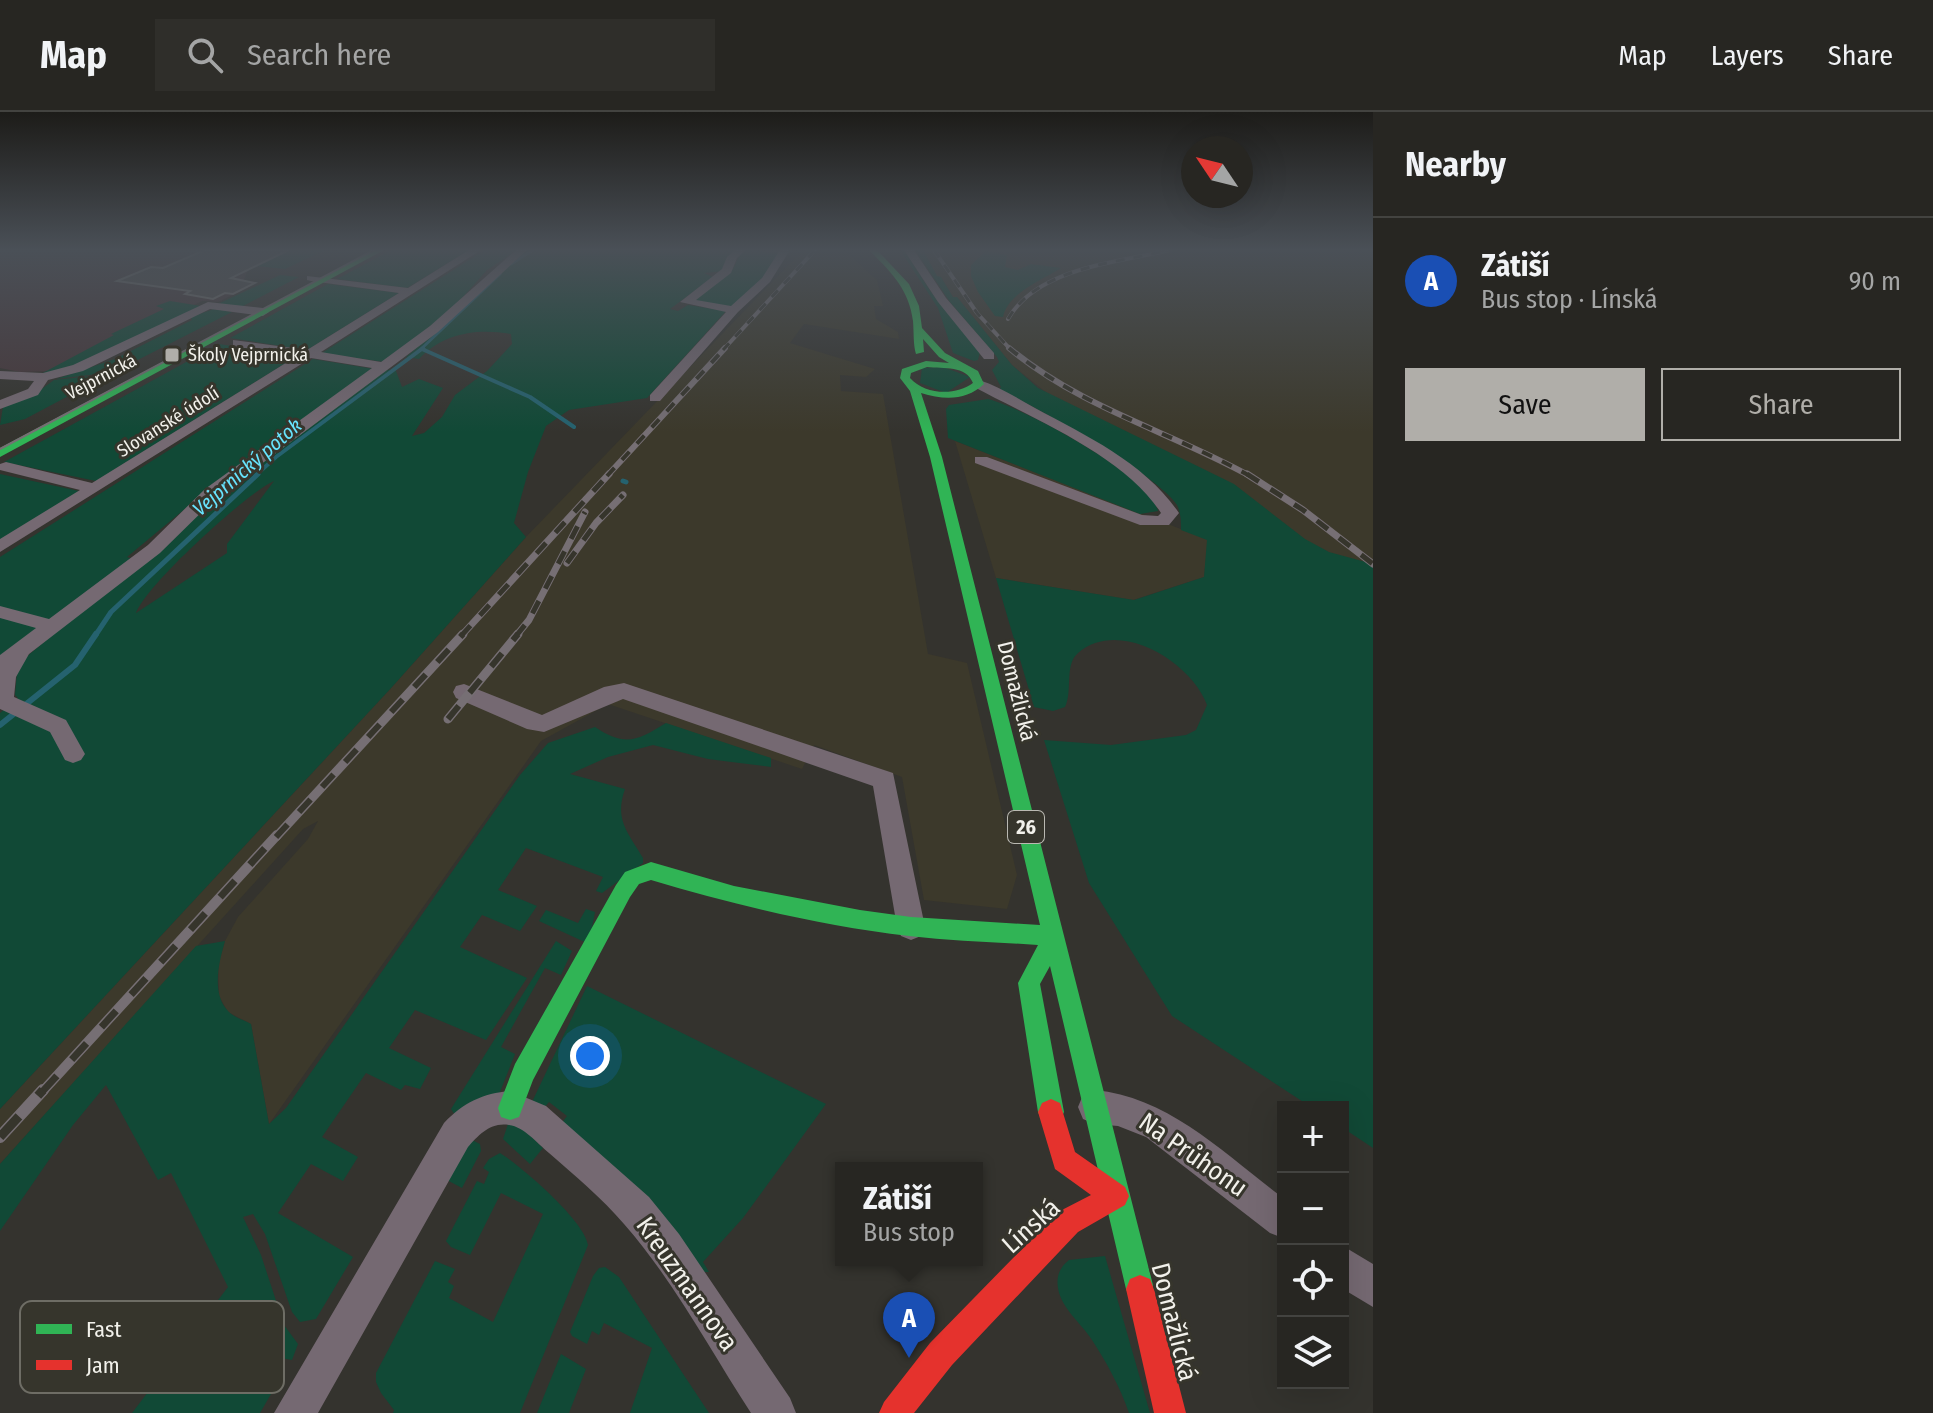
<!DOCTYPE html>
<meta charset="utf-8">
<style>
body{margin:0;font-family:"Fira Sans Condensed",sans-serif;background:#2f2e2a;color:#f1f3f6}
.controls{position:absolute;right:24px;bottom:24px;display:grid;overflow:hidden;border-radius:0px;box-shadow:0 8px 32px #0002}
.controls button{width:72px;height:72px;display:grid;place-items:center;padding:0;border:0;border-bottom:2px solid #434340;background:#272622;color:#f1f3f6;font:40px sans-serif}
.compass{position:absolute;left:1181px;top:24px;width:72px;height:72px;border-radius:50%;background:#272622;box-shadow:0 8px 32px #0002;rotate:305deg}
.you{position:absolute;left:590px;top:944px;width:28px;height:28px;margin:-20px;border:6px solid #fff;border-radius:50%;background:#1a73e8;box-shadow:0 0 0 12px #1a73e833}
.badge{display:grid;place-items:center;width:52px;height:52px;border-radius:50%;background:#b0aea9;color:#fff;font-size:26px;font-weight:700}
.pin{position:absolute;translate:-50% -66px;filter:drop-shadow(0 2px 4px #0008)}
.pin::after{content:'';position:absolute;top:42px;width:28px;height:24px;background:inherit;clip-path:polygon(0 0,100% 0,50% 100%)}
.popup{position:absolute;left:835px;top:1050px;width:148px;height:104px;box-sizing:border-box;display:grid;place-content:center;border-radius:0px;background:#272622;filter:drop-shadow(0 2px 6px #0005);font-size:26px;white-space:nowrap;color:#a4a5a5}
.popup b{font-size:30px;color:#f1f3f6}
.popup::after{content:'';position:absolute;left:50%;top:100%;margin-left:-16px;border:16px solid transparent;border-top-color:#272622}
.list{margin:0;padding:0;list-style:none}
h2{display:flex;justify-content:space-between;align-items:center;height:104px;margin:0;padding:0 32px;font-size:34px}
h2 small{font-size:26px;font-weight:400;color:#a4a5a5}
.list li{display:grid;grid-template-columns:52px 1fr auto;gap:24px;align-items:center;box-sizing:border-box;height:128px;padding:0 32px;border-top:2px solid #434340}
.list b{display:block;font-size:30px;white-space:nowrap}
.list p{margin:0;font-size:26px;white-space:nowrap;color:#a4a5a5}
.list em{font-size:26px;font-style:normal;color:#a4a5a5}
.actions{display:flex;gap:16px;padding:24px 32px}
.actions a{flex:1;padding:18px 0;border:2px solid #b0aea9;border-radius:0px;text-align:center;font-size:28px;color:#b0aea9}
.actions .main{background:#b0aea9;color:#111}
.icon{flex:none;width:44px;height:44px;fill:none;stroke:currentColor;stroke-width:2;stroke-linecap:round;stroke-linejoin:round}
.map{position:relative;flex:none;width:1373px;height:1301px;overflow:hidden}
header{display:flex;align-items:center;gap:48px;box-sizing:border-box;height:112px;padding:0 40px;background:#272622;border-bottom:2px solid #434340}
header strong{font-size:38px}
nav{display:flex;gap:44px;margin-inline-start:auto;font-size:28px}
.search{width:560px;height:72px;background:#2f2e2a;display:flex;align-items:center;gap:20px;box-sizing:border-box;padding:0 28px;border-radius:0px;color:#a4a5a5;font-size:30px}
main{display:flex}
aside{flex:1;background:#272622}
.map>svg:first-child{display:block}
.built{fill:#3c392b}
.education{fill:#463639}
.green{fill:#114936;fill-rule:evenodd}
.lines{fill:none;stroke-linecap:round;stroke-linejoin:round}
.stream-far3{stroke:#25626f;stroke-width:3}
.stream-far2{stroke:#25626f;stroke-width:4}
.stream-far1{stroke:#25626f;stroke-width:5}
.stream{stroke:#25626f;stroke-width:6}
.building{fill:#4e4b4a;stroke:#73716f;stroke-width:2}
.street{fill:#756972;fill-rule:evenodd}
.fast{fill:#30b455;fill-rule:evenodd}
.jam{fill:#e5322d;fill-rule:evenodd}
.tram{stroke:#766f74;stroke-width:2}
.rail-far5-casing{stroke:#766f74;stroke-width:4}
.rail-far4-casing{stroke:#766f74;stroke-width:6}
.rail-far3-casing{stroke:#766f74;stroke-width:7}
.rail-far2-casing{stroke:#766f74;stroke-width:9}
.rail-far1-casing{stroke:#766f74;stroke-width:10}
.rail-casing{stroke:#766f74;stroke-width:12}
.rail-far5{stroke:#36352c;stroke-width:3;stroke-dasharray:9;stroke-linecap:butt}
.rail-far4{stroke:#36352c;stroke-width:4;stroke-dasharray:11;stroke-linecap:butt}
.rail-far3{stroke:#36352c;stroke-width:5;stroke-dasharray:14;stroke-linecap:butt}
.rail-far2{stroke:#36352c;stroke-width:6;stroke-dasharray:17;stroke-linecap:butt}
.rail-far1{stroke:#36352c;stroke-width:7;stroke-dasharray:22;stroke-linecap:butt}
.rail{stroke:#36352c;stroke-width:9;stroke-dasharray:28;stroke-linecap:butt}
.poi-dot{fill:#b0aea9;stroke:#36352c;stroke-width:3}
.labels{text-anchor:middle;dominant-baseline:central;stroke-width:6;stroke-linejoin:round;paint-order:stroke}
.far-poi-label{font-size:18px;fill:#f2f1eb;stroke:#36352c;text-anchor:start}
.far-street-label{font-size:18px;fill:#f2f1eb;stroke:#36352c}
.far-water-label{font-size:20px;font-style:italic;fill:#67e4fe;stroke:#36352c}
.shield{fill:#36352c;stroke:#bab9b2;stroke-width:2}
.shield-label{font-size:20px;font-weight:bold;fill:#f2f1eb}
.street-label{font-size:22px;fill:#f2f1eb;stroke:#36352c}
.near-street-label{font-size:26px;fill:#f2f1eb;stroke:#36352c}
.key{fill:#36352c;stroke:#6e6d65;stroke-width:2}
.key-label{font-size:22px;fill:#f2f1eb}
</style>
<header>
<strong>Map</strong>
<div class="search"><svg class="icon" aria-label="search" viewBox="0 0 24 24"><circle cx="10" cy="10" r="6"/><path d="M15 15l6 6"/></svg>Search here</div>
<nav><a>Map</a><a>Layers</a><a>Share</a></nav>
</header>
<main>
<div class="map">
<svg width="1373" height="1301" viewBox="0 0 1373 1301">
<rect width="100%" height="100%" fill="#34332e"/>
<path class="built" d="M803,138H844L877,168L883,194H874L876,207L898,220L899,227L804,212L790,231L875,257L866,265L840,263L841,279L883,282L928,542L967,551L1017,763L1007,797L924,788L902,665L814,633L802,657L608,592L541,629L269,1012L251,912L228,900L219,884L218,852L225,829L238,805L308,727L318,709L303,717L0,1052V997L392,575L526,425Z
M923,138H1373V491L1208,428L1204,465L1133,488L996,466L955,329L1191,421L1185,392L1012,253L957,185H953L941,165H937Z"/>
<path class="education" d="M0,138H289L248,158L239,180L218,190L202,189L56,259L20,260L0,256Z"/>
<path class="green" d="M289,138H325L285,157L255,154Z
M391,138H469L407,176L337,167Z
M485,138H517L487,158L447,203L384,250L322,241Z
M527,138H737L730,145L724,159L704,161L713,165L670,197L678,199L688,193L726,199L647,286L569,298L546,314L528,360L514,411L526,425L392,575L0,997V601L18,586L15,583L17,560L25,546L219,383L383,257L396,259L402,275L419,267L443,276L412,324L424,321L442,305L455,283L487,259L512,232L511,222C477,216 443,221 419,247L406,245L473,187L514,145ZM274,369L227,432V441L136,501C147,472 247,381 274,369Z
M753,138L779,142L763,168L732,195L693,189L733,157L742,139Z
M900,138H904L931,180L980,240L978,248L974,249L953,241L938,196Z
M915,138H923L937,164L941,165L953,185H957L1012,253L1038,276L1234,372L1305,427L1329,440L1373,452V1036L1343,1016V995H1311L1172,904L1089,771L1044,628L1111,633L1186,623L1196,618L1207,593C1192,551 1120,505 1078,541C1064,553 1073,579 1065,595L1053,599L1034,595L996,466L1134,488L1204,465L1207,428L1181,418C1181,409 1181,401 1177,393C1159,364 1034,293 999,278L1001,275L992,258L999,250L997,245L950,190Z
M986,139L1007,143L1005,155L1018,158L1031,152L1061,156C1042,168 1008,181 1003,205L995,204L978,180L971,164V153Z
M280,163L299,165L241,195L218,192Z
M328,172L399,181L307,238L230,226Z
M170,189L201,194L86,251L39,263L114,223L111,222L164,197L156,194Z
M214,197L232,200L114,260L56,267L115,247L192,208L191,205Z
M219,232L297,244L96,369L4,350Z
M313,247L374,257L186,396L127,445L134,448L50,510L0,497V445Z
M943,255L970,265L946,281L920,271L922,256Z
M110,262L25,307L0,313L3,295L39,279L54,268Z
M988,287C1024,296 1151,364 1158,399L1140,402L948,326L946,297L949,293Z
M0,362L79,379L0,428Z
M0,505L41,516L0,546Z
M666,611L771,646V655L708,647L653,633L608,645L570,662L625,677C614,708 628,720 643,746V751L602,781L596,779L603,765L526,736L498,778L537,794L520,819L482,803L460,835L527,866L486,928L415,898L389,936L431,956L420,977L405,973L401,978L366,961L322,1025L358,1045L343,1069L311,1052L278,1101L353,1145L316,1207L300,1210L292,1200L265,1122L253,1102L243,1105L261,1143L284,1213L298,1232L292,1248L198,1231L187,1249L278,1270L260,1301H132L228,1175L171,1061L158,1068L106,973L73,1013L0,1119V1052L196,834L225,829C219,850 211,881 228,899C233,905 244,908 251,912L269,1012L286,996L520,663L548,631L595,615C625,635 637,629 666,611Z
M586,797L595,800L589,832L539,809L546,798L578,811Z
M556,829L572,839L561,863L545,856L501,935L515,942L498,985L457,1006L451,997Z
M587,874L826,992L743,1106L703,1150L709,1160H700L561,1012L567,1004L549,990L543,997L532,990Z
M509,1009L520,1013L543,1036L530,1052L503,1027Z
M468,1026L480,1032L481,1039L462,1076L445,1067Z
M500,1041C521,1054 585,1109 588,1133L520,1301H393L394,1298L381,1281L376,1270V1261L435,1149L455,1157L448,1170L454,1174L449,1186L493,1210L543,1102L501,1081L470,1143L451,1135L446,1129L477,1069L484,1072L489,1060L483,1056L489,1047Z
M1105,1144L1150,1301H1129C1120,1275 1107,1251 1092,1228C1081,1211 1061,1196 1058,1176C1056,1164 1060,1155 1069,1148Z
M605,1155L619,1165L709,1301H630L652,1236L604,1211L599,1223L592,1219L587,1232L572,1224L570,1220L593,1164L599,1156Z
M561,1242L586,1257L569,1301H537Z"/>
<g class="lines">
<path class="stream-far3" d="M511,152L533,138
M422,237L425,238
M420,238L500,162"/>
<path class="stream-far2" d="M422,237L530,285L574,315
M255,364L276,345L423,236"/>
<path class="stream-far1" d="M623,369L626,370
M95,524L111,500L258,362"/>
<path class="stream" d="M0,613L75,553L96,522"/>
</g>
<path class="building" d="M205,138H289L231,166L255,171L233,182L225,181L213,187L185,182L190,179L117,169L151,155L163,156Z"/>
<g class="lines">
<path class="street" d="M469,138H481L321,240L381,250L430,214L516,138H527L438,220L217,385L160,441L29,542L16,565L14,585L66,608L85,642L81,648L73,651L65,648L50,620L0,597V543L36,516L0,506V494L49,507L148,433L205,377L372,256L311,246L0,440V427L80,378L0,358V352L6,350L92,371L297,244L237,235L233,234V228L307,238L399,181L311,169L307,168V164L408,176Z
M735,138H746L737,146L731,161L696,188L731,194L762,166L780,138H790L770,170L738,200L660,289H650V283L726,200L680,190L722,157L727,145Z
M904,138H914L946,186L994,241V247H984L938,190Z
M208,190L263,196L269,200L263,204L210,197L83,259L48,268L38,283L0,297V288L28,277L34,269L0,267V259L43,261L73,253Z
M979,268C998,274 1017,286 1035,296C1087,324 1145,351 1179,401L1169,413H1140L975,351V345H987L1142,403L1158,404L1161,401C1125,344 1032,306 974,275L972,272Z
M624,571L893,661L925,815L921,824L911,828L901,824L897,815L873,674L623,587L544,620L527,617L456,586L453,580L456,574L464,572L542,603L604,575Z
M1095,978C1169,985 1226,1043 1283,1086V1126L1270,1121L1146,1025L1118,1014L1095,1012L1083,1007L1078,995L1083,983Z
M510,979L546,994L649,1085L679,1122L790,1286L796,1301H751C710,1238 674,1169 624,1112C602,1086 574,1063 549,1041C537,1031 524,1015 509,1013C490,1010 479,1023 468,1035L318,1301H274L444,1011C463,991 483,981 510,979Z
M1343,1134L1373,1152V1195L1343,1177Z"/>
<path class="fast" d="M374,138H384L0,345V336Z
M869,138H877L909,172L919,194L922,216L945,241L978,259L984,272C966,289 944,288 921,281L942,345L1154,1177L1150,1187L1140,1191L1130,1187L1126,1177L1050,854L1040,872L1064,1000L1060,1009L1051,1013L1042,1009L1038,1000L1018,871L1038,833C995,830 952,829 909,824C821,814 735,793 651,768L639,772L630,785L533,968L519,1005L510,1008L501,1005L498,996L515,952L616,773L625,760L651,750L734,774L860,798L911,805L1040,813L930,345L910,279L900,266L902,257L926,249L949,251L939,245L923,227L924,240L916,242C913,232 914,220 913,209C909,177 891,160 869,138ZM927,255C944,257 966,253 973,271C956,284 925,283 910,266L911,261Z"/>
<path class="jam" d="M1051,987L1060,991L1075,1040L1125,1075L1129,1084L1125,1093L1078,1120L952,1253L914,1301H879L884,1290L930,1231L1058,1100L1091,1083L1055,1057L1038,1000L1042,991Z
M1140,1163L1150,1167L1154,1177L1186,1301H1154L1126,1177L1130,1167Z"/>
<path class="tram" d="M0,337L374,138"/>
<g class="rail-far5-casing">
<path id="rail-far5" d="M934,138L977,201L1011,238
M1008,207C1038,155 1117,151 1170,138
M723,238L815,138"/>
</g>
<g class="rail-far4-casing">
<path id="rail-far4" d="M1009,236C1083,297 1169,319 1250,364
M607,364L725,236"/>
</g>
<g class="rail-far3-casing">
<path id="rail-far3" d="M1247,362L1303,398L1373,452
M567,451L596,411L623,383
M461,524L609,362
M516,524L529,508L585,400"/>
</g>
<g class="rail-far2-casing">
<path id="rail-far2" d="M448,607L518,522
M276,725L463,522"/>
</g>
<g class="rail-far1-casing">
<path id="rail-far1" d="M42,980L277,723"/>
</g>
<g class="rail-casing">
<path id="rail" d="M0,1025L43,978"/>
</g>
<use href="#rail-far5" class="rail-far5"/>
<use href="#rail-far4" class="rail-far4"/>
<use href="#rail-far3" class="rail-far3"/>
<use href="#rail-far2" class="rail-far2"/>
<use href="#rail-far1" class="rail-far1"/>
<use href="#rail" class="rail"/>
</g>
<linearGradient id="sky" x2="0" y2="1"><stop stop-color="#1d1c19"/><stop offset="0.43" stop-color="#4a5057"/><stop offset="1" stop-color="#4a5057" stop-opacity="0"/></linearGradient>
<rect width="1373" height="320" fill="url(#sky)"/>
<rect class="poi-dot" x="164" y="235" width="16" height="16" rx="4"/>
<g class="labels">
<g class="far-poi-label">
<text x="188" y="243">Školy Vejprnická</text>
</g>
<g class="far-street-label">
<text transform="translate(101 265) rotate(-28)">Vejprnická</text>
<text transform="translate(168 310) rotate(-32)">Slovanské údolí</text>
</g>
<g class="far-water-label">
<text transform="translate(247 355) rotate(-41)">Vejprnický potok</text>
</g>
<rect class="shield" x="1008" y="699" width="36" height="32" rx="6"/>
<g class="shield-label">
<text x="1026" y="715">26</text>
</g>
<g class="street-label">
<text transform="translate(1017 579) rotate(76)">Domažlická</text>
</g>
<g class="near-street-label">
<text transform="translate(1193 1043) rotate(35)">Na Průhonu</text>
<text transform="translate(1031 1114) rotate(-42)">Línská</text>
<text transform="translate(687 1172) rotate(55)">Kreuzmannova</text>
<text transform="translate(1174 1210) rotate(76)">Domažlická</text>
</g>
</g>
<rect x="20" y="1189" width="264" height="92" rx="12" class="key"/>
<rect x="36" y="1212" width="36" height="10" fill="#30b455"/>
<rect x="36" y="1248" width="36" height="10" fill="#e5322d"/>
<g class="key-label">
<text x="86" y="1225">Fast</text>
<text x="86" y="1261">Jam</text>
</g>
</svg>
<div class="controls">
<button>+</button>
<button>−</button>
<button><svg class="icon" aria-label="locate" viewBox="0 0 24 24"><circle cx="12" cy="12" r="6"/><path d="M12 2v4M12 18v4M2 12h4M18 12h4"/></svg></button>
<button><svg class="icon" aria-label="layers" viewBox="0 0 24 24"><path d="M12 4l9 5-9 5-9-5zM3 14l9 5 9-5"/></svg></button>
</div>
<svg class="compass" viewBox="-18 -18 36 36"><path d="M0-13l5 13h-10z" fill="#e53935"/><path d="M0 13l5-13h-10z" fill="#a4a5a5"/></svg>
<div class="you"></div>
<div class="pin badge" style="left:909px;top:1246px;background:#1a4fb4">A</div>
<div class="popup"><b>Zátiší</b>Bus stop</div>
</div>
<aside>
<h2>Nearby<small></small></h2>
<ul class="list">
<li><span class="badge" style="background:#1a4fb4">A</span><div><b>Zátiší</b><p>Bus stop · Línská</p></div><em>90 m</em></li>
</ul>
<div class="actions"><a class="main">Save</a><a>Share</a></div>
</aside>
</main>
